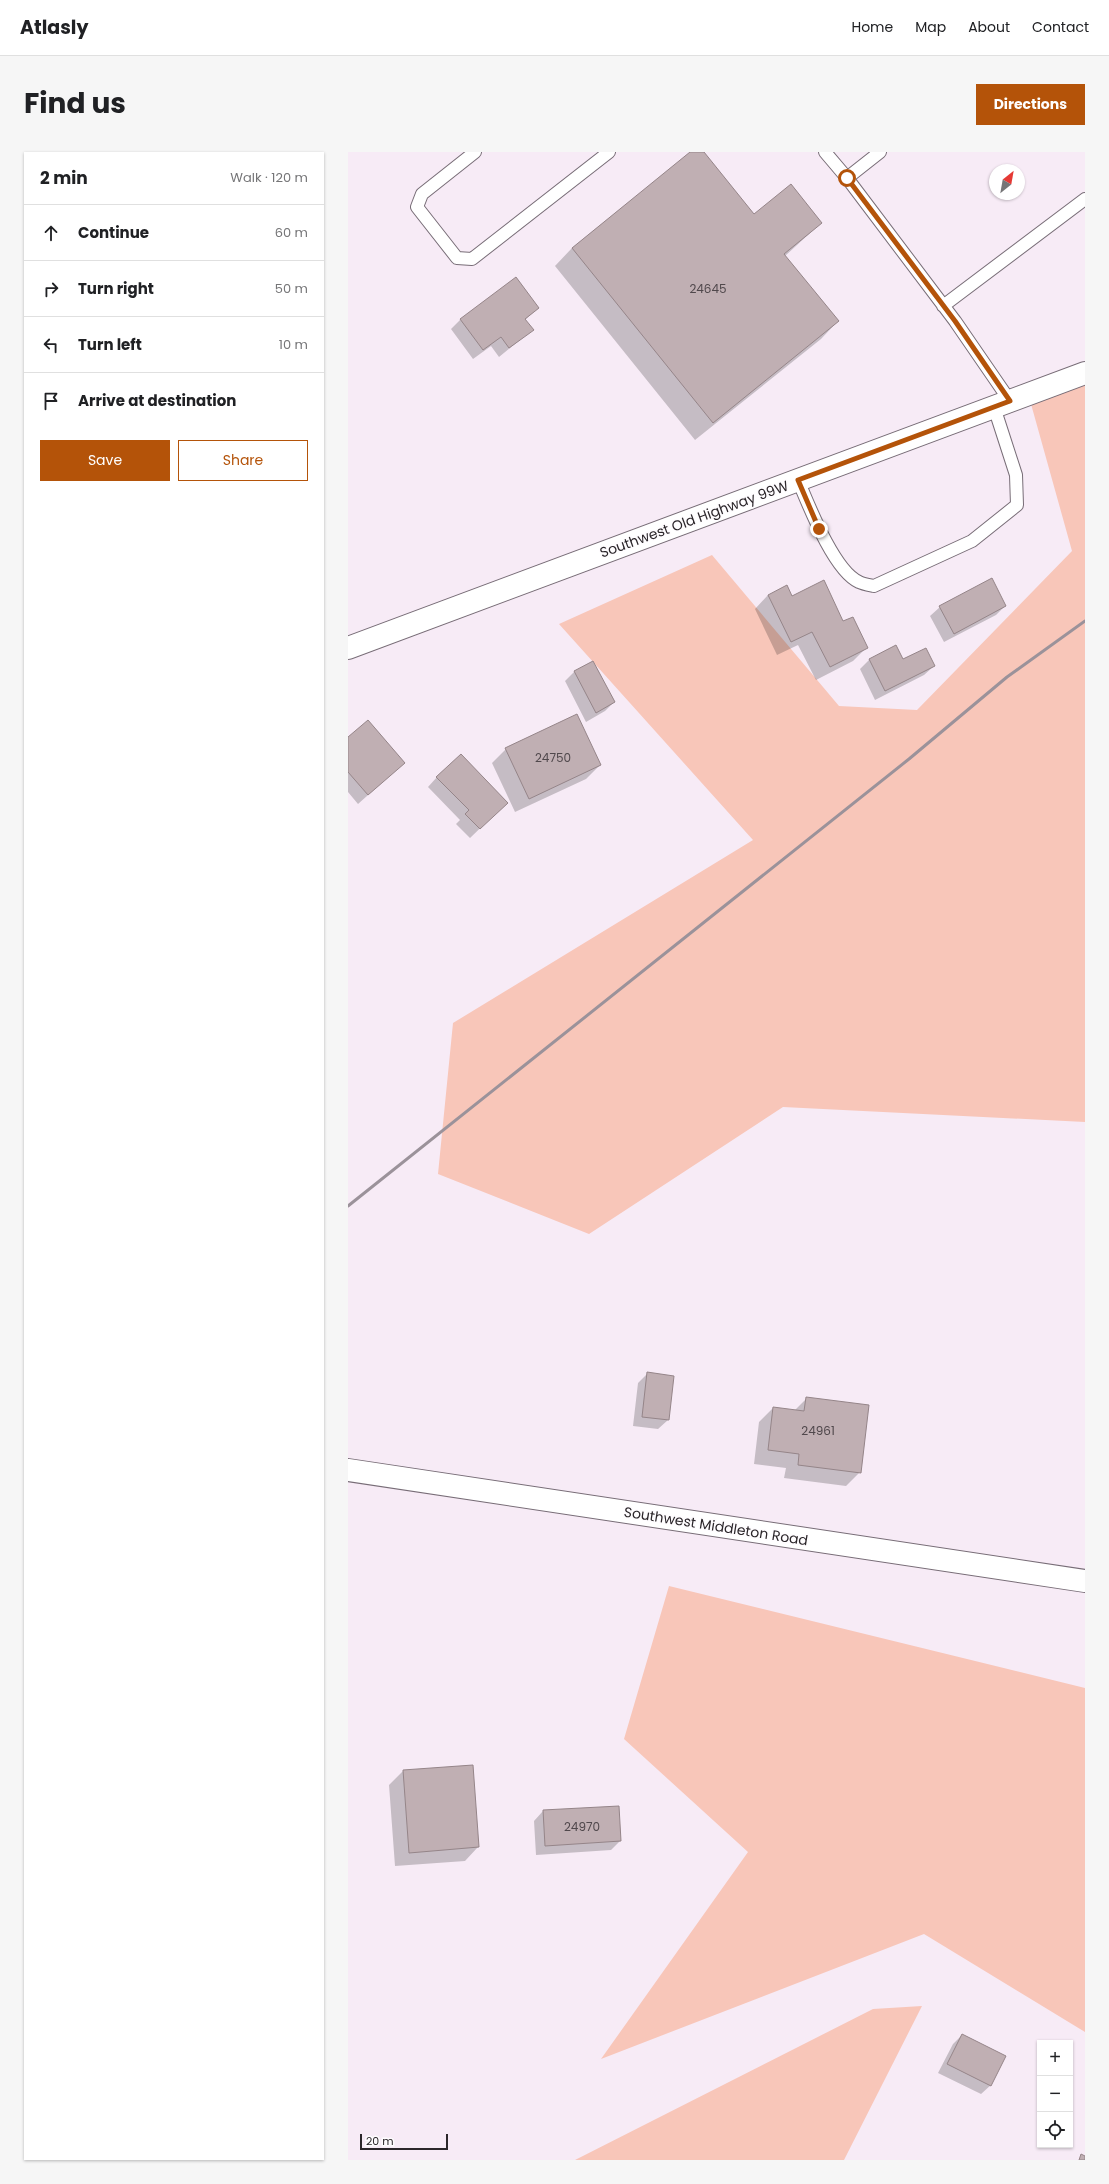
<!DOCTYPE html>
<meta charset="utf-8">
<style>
body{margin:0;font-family:Poppins,sans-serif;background:#f6f6f6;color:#202124}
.controls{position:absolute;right:12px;bottom:12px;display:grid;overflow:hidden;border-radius:0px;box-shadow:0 1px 3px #0004}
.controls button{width:36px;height:36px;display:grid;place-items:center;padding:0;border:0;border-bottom:1px solid #e0e0e0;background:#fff;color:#202124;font:20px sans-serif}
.compass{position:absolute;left:641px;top:12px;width:36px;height:36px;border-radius:50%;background:#fff;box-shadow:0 1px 3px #0004;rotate:31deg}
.scale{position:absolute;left:12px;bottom:10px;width:88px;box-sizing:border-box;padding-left:4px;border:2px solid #2b262a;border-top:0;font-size:11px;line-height:14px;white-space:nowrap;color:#2b262a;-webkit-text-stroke:3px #fefcfe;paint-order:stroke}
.stop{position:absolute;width:12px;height:12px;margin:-9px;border:3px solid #b45309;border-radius:50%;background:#fff}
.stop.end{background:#b45309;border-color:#fff;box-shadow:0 1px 4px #0008}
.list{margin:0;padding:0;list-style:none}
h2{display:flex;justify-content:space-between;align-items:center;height:52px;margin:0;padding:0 16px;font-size:17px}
h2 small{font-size:13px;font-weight:400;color:#757577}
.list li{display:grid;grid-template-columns:26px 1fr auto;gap:12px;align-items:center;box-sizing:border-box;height:56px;padding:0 16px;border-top:1px solid #e0e0e0}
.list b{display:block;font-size:15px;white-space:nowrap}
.list em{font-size:13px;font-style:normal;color:#757577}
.actions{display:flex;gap:8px;padding:12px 16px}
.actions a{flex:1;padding:9px 0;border:1px solid #b45309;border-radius:0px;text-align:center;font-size:14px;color:#b45309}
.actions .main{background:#b45309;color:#fff}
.icon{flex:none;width:22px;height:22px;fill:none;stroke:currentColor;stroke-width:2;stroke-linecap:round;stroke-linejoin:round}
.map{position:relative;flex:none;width:737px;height:2008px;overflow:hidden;border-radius:0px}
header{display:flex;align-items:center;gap:24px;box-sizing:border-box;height:56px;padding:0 20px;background:#fff;border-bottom:1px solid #e0e0e0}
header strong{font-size:19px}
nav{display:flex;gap:22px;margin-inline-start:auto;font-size:14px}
.intro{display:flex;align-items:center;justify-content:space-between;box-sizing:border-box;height:96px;padding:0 24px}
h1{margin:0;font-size:28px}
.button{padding:10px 18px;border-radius:0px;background:#b45309;color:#fff;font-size:14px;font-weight:700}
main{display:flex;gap:24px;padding:0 24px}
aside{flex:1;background:#fff;border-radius:0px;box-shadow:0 1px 3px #0004}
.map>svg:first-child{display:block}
.green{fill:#f8c6b9}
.shadow{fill:#0003}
.building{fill:#c0afb3;stroke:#958589}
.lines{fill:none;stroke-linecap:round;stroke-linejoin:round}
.service-casing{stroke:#786d77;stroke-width:14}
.minor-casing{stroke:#786d77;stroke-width:24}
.service{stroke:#fff;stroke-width:12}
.minor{stroke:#fff;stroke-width:22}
.rail{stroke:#9b929a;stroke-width:3}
.route{stroke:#b45309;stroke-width:5}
.labels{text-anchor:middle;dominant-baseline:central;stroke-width:3;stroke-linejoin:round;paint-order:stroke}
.number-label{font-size:12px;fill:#50484c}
.street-label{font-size:14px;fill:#2b262a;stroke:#fefcfe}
</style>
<header>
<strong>Atlasly</strong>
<nav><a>Home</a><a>Map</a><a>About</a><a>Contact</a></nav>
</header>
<div class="intro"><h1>Find us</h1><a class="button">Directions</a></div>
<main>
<aside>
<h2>2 min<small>Walk · 120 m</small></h2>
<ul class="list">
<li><svg class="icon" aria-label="ahead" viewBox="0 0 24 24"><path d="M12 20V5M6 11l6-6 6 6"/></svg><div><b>Continue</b></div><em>60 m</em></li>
<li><svg class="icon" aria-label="right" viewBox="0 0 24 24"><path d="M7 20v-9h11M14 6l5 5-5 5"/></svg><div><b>Turn right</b></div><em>50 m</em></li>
<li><svg class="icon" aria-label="left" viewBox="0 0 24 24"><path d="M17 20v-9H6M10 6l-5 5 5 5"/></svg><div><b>Turn left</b></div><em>10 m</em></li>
<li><svg class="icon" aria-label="arrive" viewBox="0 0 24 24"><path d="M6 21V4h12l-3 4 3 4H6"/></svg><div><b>Arrive at destination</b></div></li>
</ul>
<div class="actions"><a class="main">Save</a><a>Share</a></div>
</aside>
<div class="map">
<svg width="737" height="2008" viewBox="0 0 737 2008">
<rect width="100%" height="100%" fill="#f7ebf6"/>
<path class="green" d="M737,232V970L435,955L241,1082L90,1022L105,871L405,688L211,472L364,403L491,554L569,558L724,399L683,252Z
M321,1434L737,1536V1880L576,1782L253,1907L400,1700L276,1587Z
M574,1854L496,2008H227L525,1857Z"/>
<path class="shadow" d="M343,0H355L406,63L473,71L437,104L490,169L473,187L347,288L207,114L224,96Z
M168,126L190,156L177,168L184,178L151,205L143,194L125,207L103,177L112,168Z
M420,443L444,445L495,471L519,495L505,509L468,528L450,493L429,503L407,457Z
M657,454L648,463L596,490L582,464L592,455Z
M521,508H555L586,514L576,523L527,548L512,517Z
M244,510L266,550L257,559L238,570L217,529L226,520Z
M0,586L56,611L10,652L0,640Z
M158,597L252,613L238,627L167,660L144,611Z
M89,625L149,660L122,686L108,672L112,668L80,635Z
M300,1221L320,1268L310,1277L285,1274L290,1231Z
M458,1247L512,1320L498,1334L436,1326L438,1316L406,1312L411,1270L425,1256L446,1259Z
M125,1614L130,1695L117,1709L47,1714L41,1633L55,1619Z
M195,1659L272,1689L263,1698L188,1703L186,1669Z
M614,1883L643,1933L633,1942L590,1921L605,1892Z"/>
<path class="building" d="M342,0H356L406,62L443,32L474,71L436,102L491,169L365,271L224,96Z
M168,125L191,156L177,167L186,178L161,196L153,185L135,198L112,167Z
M644,426L658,454L606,482L591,454Z
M476,428L495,469L505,465L520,496L482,515L464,480L443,490L420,443L439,433L444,444Z
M548,493L555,507L578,496L587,514L537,539L521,507Z
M245,509L267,550L248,561L226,519Z
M229,562L253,613L181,647L157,596Z
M20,568L57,611L20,643L0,620V585Z
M113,602L160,651L132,677L117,662L121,658L88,625Z
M299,1220L326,1224L321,1268L294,1265Z
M458,1245L521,1253L513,1321L450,1313L451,1302L420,1298L425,1255L456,1259Z
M125,1613L131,1695L61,1701L55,1618Z
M271,1654L273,1689L197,1694L195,1658Z
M614,1882L658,1904L643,1934L599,1912Z
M733,2002L737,2004V2008H731Z"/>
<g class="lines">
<g class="service-casing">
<path id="service" d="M127,0L74,42L69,55L109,106L124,107L261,0
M477,0L499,26
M532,0L499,26L607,169L662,249
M595,154L737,47
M450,328C461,354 486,419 511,430C515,432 521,433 526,434L624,389L669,353L668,323L646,255"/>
</g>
<g class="minor-casing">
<path id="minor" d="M0,496L737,221
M0,1318L737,1429"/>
</g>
<use href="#service" class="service"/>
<use href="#minor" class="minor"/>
<path class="rail" d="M0,1054L561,607L659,525L737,469"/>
</g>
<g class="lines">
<path class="route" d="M471,377L450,328L662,249L607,169L499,26"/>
</g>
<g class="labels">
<g class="number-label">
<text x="360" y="136">24645</text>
<text x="205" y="605">24750</text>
<text x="470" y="1278">24961</text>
<text x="234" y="1674">24970</text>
</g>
<g class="street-label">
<text transform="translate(346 367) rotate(-20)">Southwest Old Highway 99W</text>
<text transform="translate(368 1374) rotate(9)">Southwest Middleton Road</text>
</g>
</g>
</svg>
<div class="controls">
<button>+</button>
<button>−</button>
<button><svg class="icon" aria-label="locate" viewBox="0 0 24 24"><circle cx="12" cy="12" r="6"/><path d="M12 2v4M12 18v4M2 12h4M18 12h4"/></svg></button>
</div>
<svg class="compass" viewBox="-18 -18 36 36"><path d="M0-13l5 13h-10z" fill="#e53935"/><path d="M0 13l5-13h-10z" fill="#757577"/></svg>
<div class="scale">20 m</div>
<div class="stop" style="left:499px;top:26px"></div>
<div class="stop end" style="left:471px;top:377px"></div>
</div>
</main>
